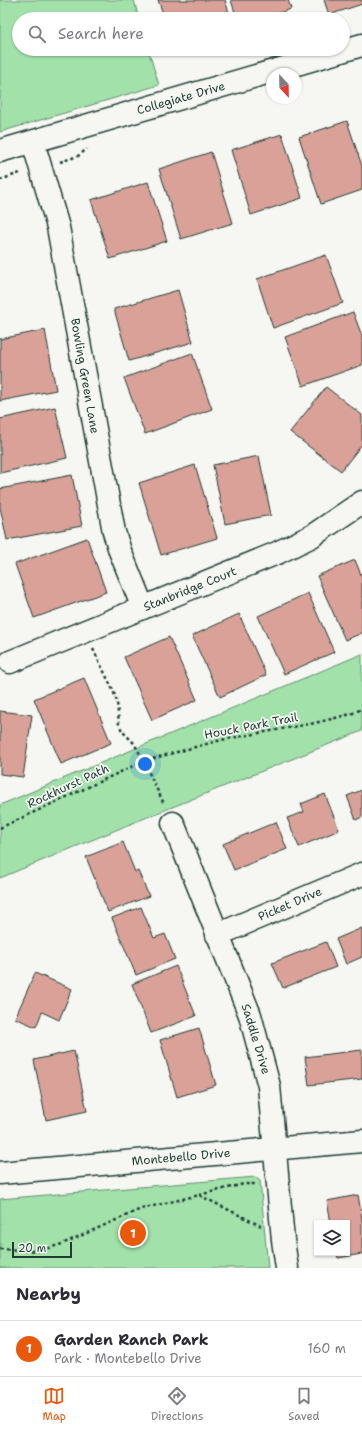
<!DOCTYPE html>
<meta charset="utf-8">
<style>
body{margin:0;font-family:"Shantell Sans",sans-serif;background:#f7f7f7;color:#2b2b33}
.controls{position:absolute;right:12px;bottom:12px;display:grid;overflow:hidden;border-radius:0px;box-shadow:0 1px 3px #0004}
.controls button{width:36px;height:36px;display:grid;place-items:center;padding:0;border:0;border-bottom:1px solid #e1e1e2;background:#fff;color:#2b2b33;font:20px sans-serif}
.compass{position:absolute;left:266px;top:68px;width:36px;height:36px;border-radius:50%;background:#fff;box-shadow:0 1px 3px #0004;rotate:158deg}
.scale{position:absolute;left:12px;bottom:10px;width:60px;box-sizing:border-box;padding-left:4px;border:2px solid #1f3d34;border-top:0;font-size:11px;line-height:14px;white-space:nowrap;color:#1f3d34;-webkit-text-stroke:3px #f6f6f2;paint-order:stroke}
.you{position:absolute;left:145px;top:764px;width:14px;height:14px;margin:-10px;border:3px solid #fff;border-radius:50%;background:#1a73e8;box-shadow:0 0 0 6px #1a73e833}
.badge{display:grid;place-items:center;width:26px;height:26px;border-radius:50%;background:#ea580c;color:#fff;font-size:13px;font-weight:700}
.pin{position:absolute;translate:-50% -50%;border:2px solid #fff;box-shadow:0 1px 4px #0006}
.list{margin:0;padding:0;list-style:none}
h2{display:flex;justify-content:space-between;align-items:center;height:52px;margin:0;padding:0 16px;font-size:17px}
h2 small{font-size:13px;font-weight:400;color:#7c7c81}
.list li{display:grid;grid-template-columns:26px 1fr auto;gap:12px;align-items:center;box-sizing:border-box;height:56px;padding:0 16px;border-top:1px solid #e1e1e2}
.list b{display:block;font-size:15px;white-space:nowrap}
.list p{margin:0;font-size:13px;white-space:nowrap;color:#7c7c81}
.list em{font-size:13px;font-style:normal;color:#7c7c81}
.icon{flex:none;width:22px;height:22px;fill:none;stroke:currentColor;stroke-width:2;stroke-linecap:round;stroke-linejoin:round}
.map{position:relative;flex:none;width:362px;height:1268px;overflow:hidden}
.search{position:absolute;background:#fff;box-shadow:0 1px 3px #0004;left:12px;right:12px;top:12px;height:44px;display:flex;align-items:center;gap:10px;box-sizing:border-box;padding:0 14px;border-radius:22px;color:#7c7c81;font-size:15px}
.sheet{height:108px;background:#fff}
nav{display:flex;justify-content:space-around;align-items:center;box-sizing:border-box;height:56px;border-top:1px solid #e1e1e2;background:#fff;font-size:11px;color:#7c7c81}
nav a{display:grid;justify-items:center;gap:2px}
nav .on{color:#ea580c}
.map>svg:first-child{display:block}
.green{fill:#a2e1aa;stroke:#608f6f}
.building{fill:#daa199;stroke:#1f3d34}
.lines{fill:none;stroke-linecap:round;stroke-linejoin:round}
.minor-casing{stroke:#1f3d34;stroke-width:25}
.path{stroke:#1f3d34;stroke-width:2.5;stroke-dasharray:3 3;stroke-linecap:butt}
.minor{stroke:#f6f6f2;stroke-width:22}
.labels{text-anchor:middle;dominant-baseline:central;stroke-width:3.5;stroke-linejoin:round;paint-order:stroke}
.street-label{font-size:12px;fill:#1f3d34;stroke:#f6f6f2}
</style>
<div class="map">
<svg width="362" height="1268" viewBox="0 0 362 1268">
<rect width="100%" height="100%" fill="#f6f6f2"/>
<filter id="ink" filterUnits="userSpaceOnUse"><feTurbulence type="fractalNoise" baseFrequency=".025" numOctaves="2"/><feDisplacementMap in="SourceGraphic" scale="8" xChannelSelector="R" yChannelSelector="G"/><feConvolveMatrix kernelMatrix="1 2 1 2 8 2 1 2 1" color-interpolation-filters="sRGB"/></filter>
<g filter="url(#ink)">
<path class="green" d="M0,0H134L139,19H19V49H148L159,85L0,132Z
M362,654V731L145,818L0,878V805Z
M255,1177L260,1181L268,1268H0V1199Z"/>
<path class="building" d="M158,0H225L231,19H165Z
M231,0H288L291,9L262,19H237Z
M324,0H362V4L329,15Z
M347,121L362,166V190L321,204L299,137Z
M282,134L302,198L251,215L231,150Z
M211,152L233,223L181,239L159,169Z
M148,182L167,241L110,259L91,200Z
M326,255L343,303L273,328L257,279Z
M178,290L193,342L129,361L114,309Z
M353,312L362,336V365L303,386L285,337Z
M45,330L56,390L0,401V339Z
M192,353L212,409L145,434L124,378Z
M326,387L362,415V444L341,471L290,432Z
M55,407L67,458L0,473V419Z
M259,456L271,515L225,524L213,465Z
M195,465L217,538L161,555L139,483Z
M72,475L82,526L7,540L0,507V489Z
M87,538L106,592L34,618L15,564Z
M355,560L362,577V633L345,640L317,576Z
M308,593L334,652L284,674L258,616Z
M239,614L266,675L220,697L192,636Z
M169,637L197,700L152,720L124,657Z
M84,678L111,743L61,764L34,699Z
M0,711L32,715L23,777L0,774Z
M362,790V817L356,820L347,796Z
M325,794L339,830L299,847L287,818L304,812L301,804Z
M276,822L287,849L234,870L223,844Z
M123,842L135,872L138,871L149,896L108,912L86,857Z
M141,907L154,938L165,934L175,959L136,975L112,918Z
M362,928V957L346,964L336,939Z
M326,942L336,967L283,988L272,963Z
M176,966L196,1016L151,1033L132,984Z
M35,973L72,989L59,1020L42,1012L36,1027L15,1018Z
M199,1028L216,1085L177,1097L160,1040Z
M362,1050V1079L309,1085L305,1057Z
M74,1051L87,1111L46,1120L34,1060Z
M358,1195L362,1219V1254L338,1258L337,1253H347V1223H331L327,1201Z"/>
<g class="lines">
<g class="minor-casing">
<path id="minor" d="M33,142L58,227L114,532L120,551L143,608
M0,151L362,45
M10,662L277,553L312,536L362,502
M173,823L250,1015L269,1086L283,1240L287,1268
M217,935L362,874
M0,1173L362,1141"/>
</g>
<path class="path" d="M60,162L78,156L87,149
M0,180L20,173
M93,649L113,690L117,702L119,724L122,731L133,742L138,750L164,804
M0,828L144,761L221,740L315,723L351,714L362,709
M199,1195L244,1184H257
M0,1249L39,1251L62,1244L141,1209L199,1195L261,1226"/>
<use href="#minor" class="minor"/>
</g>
</g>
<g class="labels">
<g class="street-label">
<text transform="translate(181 98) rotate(-16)">Collegiate Drive</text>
<text transform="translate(85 376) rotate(80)">Bowling Green Lane</text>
<text transform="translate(190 589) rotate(-22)">Stanbridge Court</text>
<text transform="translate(251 726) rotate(-11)">Houck Park Trail</text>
<text transform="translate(68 786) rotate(-25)">Rockhurst Path</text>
<text transform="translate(290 904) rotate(-23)">Picket Drive</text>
<text transform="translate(256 1039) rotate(73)">Saddle Drive</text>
<text transform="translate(181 1157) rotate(-5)">Montebello Drive</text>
</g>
</g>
</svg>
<div class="controls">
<button><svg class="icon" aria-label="layers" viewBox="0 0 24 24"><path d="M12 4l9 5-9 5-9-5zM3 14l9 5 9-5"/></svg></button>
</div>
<svg class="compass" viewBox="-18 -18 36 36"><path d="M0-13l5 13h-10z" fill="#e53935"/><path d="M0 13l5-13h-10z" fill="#7c7c81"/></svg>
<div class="scale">20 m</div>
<div class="you"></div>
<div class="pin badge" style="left:133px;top:1233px">1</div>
<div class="search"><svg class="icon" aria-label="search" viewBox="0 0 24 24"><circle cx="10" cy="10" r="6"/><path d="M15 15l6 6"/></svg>Search here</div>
</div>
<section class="sheet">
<h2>Nearby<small></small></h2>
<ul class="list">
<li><span class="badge">1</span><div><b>Garden Ranch Park</b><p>Park · Montebello Drive</p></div><em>160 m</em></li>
</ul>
</section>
<nav>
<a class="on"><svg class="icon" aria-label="map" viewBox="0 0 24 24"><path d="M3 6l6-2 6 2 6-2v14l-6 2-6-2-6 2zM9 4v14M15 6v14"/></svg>Map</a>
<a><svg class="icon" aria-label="directions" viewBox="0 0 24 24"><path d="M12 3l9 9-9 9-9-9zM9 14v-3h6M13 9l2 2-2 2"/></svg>Directions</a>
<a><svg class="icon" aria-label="saved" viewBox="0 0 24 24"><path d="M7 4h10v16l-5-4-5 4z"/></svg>Saved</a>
</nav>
